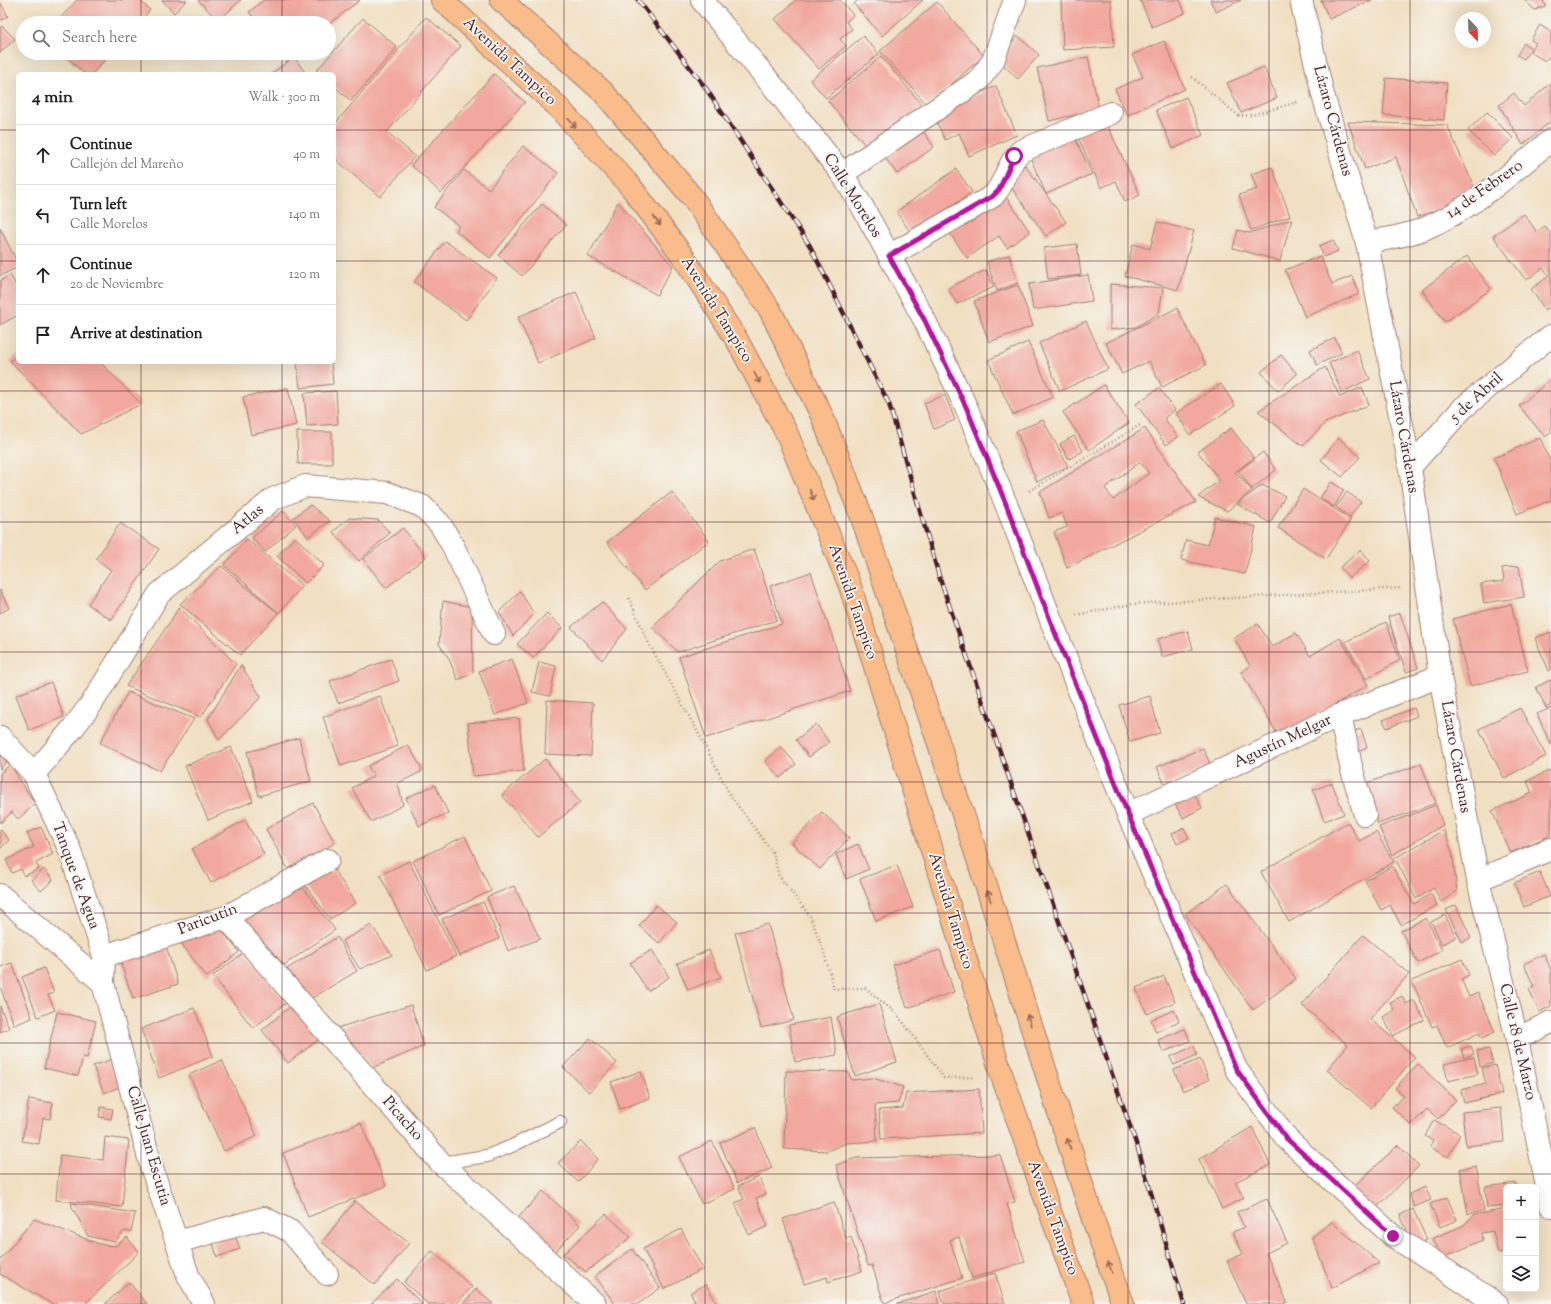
<!DOCTYPE html>
<meta charset="utf-8">
<style>
body{margin:0;font-family:"Sorts Mill Goudy",serif;background:#f6f6f6;color:#222}
.controls{position:absolute;right:12px;bottom:12px;display:grid;overflow:hidden;border-radius:6px;box-shadow:0 4px 16px #0002}
.controls button{width:36px;height:36px;display:grid;place-items:center;padding:0;border:0;border-bottom:1px solid #e0e0e0;background:#fff;color:#222;font:20px sans-serif}
.compass{position:absolute;left:1455px;top:12px;width:36px;height:36px;border-radius:50%;background:#fff;box-shadow:0 4px 16px #0002;rotate:157deg}
.stop{position:absolute;width:12px;height:12px;margin:-9px;border:3px solid #b5179e;border-radius:50%;background:#fff}
.stop.end{background:#b5179e;border-color:#fff;box-shadow:0 1px 4px #0008}
.list{margin:0;padding:0;list-style:none}
h2{display:flex;justify-content:space-between;align-items:center;height:52px;margin:0;padding:0 16px;font-size:17px}
h2 small{font-size:13px;font-weight:400;color:#767676}
.list li{display:grid;grid-template-columns:26px 1fr auto;gap:12px;align-items:center;box-sizing:border-box;height:60px;padding:0 16px;border-top:1px solid #e0e0e0}
.list b{display:block;font-size:15px;white-space:nowrap}
.list p{margin:0;font-size:13px;white-space:nowrap;color:#767676}
.list em{font-size:13px;font-style:normal;color:#767676}
.icon{flex:none;width:22px;height:22px;fill:none;stroke:currentColor;stroke-width:2;stroke-linecap:round;stroke-linejoin:round}
.map{position:relative;flex:none;width:1551px;height:1304px;overflow:hidden}
.search{position:absolute;background:#fff;box-shadow:0 4px 16px #0002;left:16px;top:16px;width:320px;height:44px;display:flex;align-items:center;gap:10px;box-sizing:border-box;padding:0 14px;border-radius:22px;color:#767676;font-size:15px}
.panel{position:absolute;background:#fff;box-shadow:0 4px 16px #0002;left:16px;top:72px;width:320px;height:292px;border-radius:6px}
.map>svg:first-child{display:block}
.building{fill:#f2a89e;fill-rule:evenodd}
.lines{fill:none;stroke-linecap:round;stroke-linejoin:round}
.service-casing{stroke:#9e7f76;stroke-width:14}
.minor-casing{stroke:#9e7f76;stroke-width:24}
.tertiary-casing{stroke:#9e7f76;stroke-width:24}
.primary-casing{stroke:#9e7f76;stroke-width:24}
.path{stroke:#9e7f76;stroke-width:2.5;stroke-dasharray:1 3;stroke-linecap:butt}
.service{stroke:#fff;stroke-width:12}
.minor{stroke:#fff;stroke-width:22}
.tertiary{stroke:#fff;stroke-width:22}
.primary{stroke:#f9bc8a;stroke-width:22}
.rail-casing{stroke:#4a1f2b;stroke-width:4.5}
.rail{stroke:#f6f6f2;stroke-width:3;stroke-dasharray:9;stroke-linecap:butt}
.oneway{stroke:#996656}
.route{stroke:#b5179e;stroke-width:5}
.grid{fill:none;stroke:#4a1f2b;stroke-width:1;stroke-opacity:0.55}
.labels{text-anchor:middle;dominant-baseline:central;stroke-width:3.5;stroke-linejoin:round;paint-order:stroke}
.street-label{font-size:16px;fill:#4a1f2b;stroke:#f6f6f2}
</style>
<div class="map">
<svg width="1551" height="1304" viewBox="0 0 1551 1304">
<rect width="100%" height="100%" fill="#f6f6f2"/>
<filter id="ink" filterUnits="userSpaceOnUse"><feTurbulence type="fractalNoise" baseFrequency=".025" numOctaves="2"/><feDisplacementMap in="SourceGraphic" scale="8" xChannelSelector="R" yChannelSelector="G"/><feConvolveMatrix kernelMatrix="1 2 1 2 8 2 1 2 1" color-interpolation-filters="sRGB"/></filter>
<filter id="wash" filterUnits="userSpaceOnUse"><feTurbulence type="fractalNoise" baseFrequency=".012" numOctaves="4" result="noise"/><feDisplacementMap in="SourceGraphic" scale="16" xChannelSelector="R" yChannelSelector="G"/><feGaussianBlur stdDeviation="0.9" result="paint"/><feColorMatrix in="noise" values="0 0 0 0 0 0 0 0 0 0 0 0 0 0 0 0 0 1.4 0 .05"/><feComposite in="paint" operator="in"/></filter>
<g filter="url(#wash)">
<rect width="100%" height="100%" fill="#f1dfc1"/>
<g id="blocks">
<path class="building" d="M77,0H139L150,10L139,23H56Z
M162,0H187L174,13Z
M198,0H241L218,21Z
M264,0H360L329,24L258,23L249,12Z
M796,0H840L853,15L846,22L852,29L840,39L846,46L819,69L775,19Z
M858,0H923L882,36L854,4Z
M1061,0H1111L1114,47L1063,50Z
M1140,0H1180L1185,13L1152,27Z
M1210,0H1241L1216,12Z
M1321,0H1372L1329,19Z
M1524,0H1543L1545,6L1535,10Z
M0,2L8,16L0,21Z
M937,2L984,56L927,105L880,51Z
M426,17L461,46L387,132L415,156L380,197L334,158V125Z
M363,18L397,47L351,101L334,86V74H319L316,71Z
M1540,25L1551,32V59L1548,57L1545,61L1530,52L1536,43L1531,40Z
M2,26L15,39L0,53V28Z
M863,36L879,54L826,98L810,80Z
M1018,36L1039,55L1018,79L997,59Z
M1164,41L1185,89L1127,115L1115,89L1143,77L1132,55Z
M1524,43L1531,48L1524,59L1517,55Z
M62,53H111L92,74H85Z
M881,56L924,107L871,152L828,101Z
M294,57L306,74H271Z
M1088,57L1099,109L1049,121L1037,68Z
M1264,67L1277,98L1241,113L1227,83Z
M494,74L525,102L441,193L411,165Z
M1386,78L1447,83L1444,120L1383,115Z
M1551,83V121L1523,145L1499,105L1514,93L1524,106Z
M996,86L1017,135L969,156L959,133L945,140L933,114Z
M1186,97L1203,135L1173,149L1156,110Z
M1487,112L1513,138L1494,156L1468,130Z
M1105,120L1140,195L1125,202L1116,181L1101,188L1076,133Z
M1348,122L1447,125L1476,191L1464,200L1417,217L1396,157L1365,169Z
M921,128L934,147L897,174L884,156Z
M1074,136L1092,174L1046,194L1030,157Z
M523,146L558,173L490,258L456,231L459,226L434,207L464,170L489,189Z
M1025,165L1066,222L1046,236L1005,179Z
M1272,167L1290,216L1251,230L1239,195L1257,189L1251,174Z
M956,169L972,192L912,234L896,212Z
M1004,194L1030,232L1007,248L999,236L967,258L949,232Z
M618,202L673,266L657,295L588,256Z
M542,204L566,225L522,276L498,255Z
M1524,214L1537,232L1545,226L1551,235V306L1545,310L1531,289L1549,276L1543,268L1526,280L1493,236Z
M1292,219L1280,261L1233,248L1238,230L1249,233Z
M1157,222L1194,231L1178,290L1125,276L1133,244L1150,249Z
M0,228L18,264V267L0,276Z
M1333,240L1338,251L1324,257L1319,246Z
M445,241L497,278L466,320L414,282Z
M1077,244L1081,275L1048,279L1044,248Z
M1009,255L1018,283L997,291L987,262Z
M1320,256L1332,284L1352,276L1359,294L1305,317L1285,270Z
M1467,256L1491,289L1445,322L1422,290Z
M986,270L994,287L957,304L948,288Z
M10,275L18,289V315L0,325V281Z
M1088,275L1092,301L1033,310L1029,284Z
M1110,284L1163,288L1159,313L1136,327L1110,330Z
M1018,285L1033,326L989,342L974,301Z
M576,292L596,338L538,363L518,317Z
M1177,308L1206,365L1162,387L1149,361L1122,374L1106,343Z
M1086,321L1108,369L1060,391L1039,343Z
M1335,338L1342,353L1317,365L1310,350Z
M1028,342L1053,397L1013,415L988,360Z
M1357,350L1370,379L1342,392L1329,363Z
M18,354V362H100L141,404L81,434L10,361Z
M1281,355L1297,374L1278,391L1261,372Z
M297,362H331L333,384L300,388Z
M1325,367L1340,397L1362,387L1369,405L1325,423L1303,446L1258,411Z
M1551,379V432L1545,437L1519,406Z
M1221,384L1235,406L1190,435L1176,413Z
M1104,385L1129,423L1089,450L1063,412Z
M288,388L296,425L251,435L243,397Z
M1159,388L1175,410L1164,418L1178,437L1166,445L1136,404Z
M336,391L338,424L307,426L304,393Z
M945,395L955,420L934,429L924,403Z
M1043,420L1068,466L1037,482L1016,431Z
M1145,428L1196,502L1067,568L1054,532L1067,527L1062,513L1049,518L1040,492ZM1140,462L1149,473L1113,500L1105,488Z
M1231,428L1254,458L1235,472L1252,490L1227,511L1198,497L1220,480L1198,452Z
M297,432H332V464H298Z
M1074,436L1083,451L1069,459L1060,444Z
M1339,438L1360,457L1342,477L1321,460Z
M1540,438L1551,463V500L1517,514L1494,458Z
M1263,452L1276,470L1252,489L1238,471Z
M1331,482L1344,490L1334,507L1320,498Z
M1262,485L1285,496L1270,523L1237,504Z
M1303,489L1351,519L1326,559L1278,528Z
M672,492L709,541L645,590L607,542Z
M1347,492L1361,502L1350,517L1336,507Z
M310,505L330,521L308,537L293,518Z
M283,511L296,525L265,552L252,538Z
M1215,517L1256,527L1245,574L1181,560L1186,540L1208,545Z
M349,518L378,520L390,533L359,561L333,532Z
M120,523L159,549L111,620L88,604L111,570L96,559Z
M403,528L426,557L386,588L363,559Z
M295,537L324,565L306,583L277,556Z
M247,539L302,586L279,613L224,565Z
M754,549L777,620L678,652L652,627L720,561Z
M1361,550L1370,561L1349,578L1340,567Z
M221,566L278,613L240,655L180,604Z
M1519,566L1524,597L1484,603L1481,584L1504,581L1502,568Z
M811,572L850,691L706,738L679,657L782,624L770,586Z
M0,590L9,608L0,613Z
M520,591L534,614L513,636L499,612Z
M443,601L472,607L473,673L458,680L448,657L439,644Z
M602,602L627,629L602,660L571,627Z
M1511,604L1528,671L1470,686L1453,619Z
M179,607L236,664L201,717L126,686L170,622Z
M547,613L562,628L533,658L517,644Z
M1400,613L1418,668L1406,672L1388,617Z
M1386,622L1400,660L1366,679L1345,642Z
M1258,624L1272,647L1296,633L1310,656L1340,638L1368,685L1279,737L1241,672L1250,666L1234,638Z
M1188,631L1193,649L1162,657L1158,639Z
M1551,632V670L1549,671L1535,638Z
M391,659L399,681L338,703L330,681Z
M512,659L528,703L495,715L479,671Z
M539,662L556,666L550,696L532,692Z
M241,665L261,697L219,740L208,719Z
M1551,680V705L1546,708L1536,687Z
M51,682L64,717L29,730L16,695Z
M128,692L194,719L160,771L100,743Z
M380,696L398,746L341,766L323,717Z
M1150,696L1160,733L1130,742L1119,705Z
M547,700L593,703L591,756L545,754Z
M1414,708L1417,716L1387,728L1383,720Z
M1520,708L1546,756L1504,778L1479,729Z
M1551,708V745L1537,714Z
M519,718L524,771L473,776L468,723Z
M816,724L829,742L809,757L796,740Z
M1361,729L1367,747L1356,752L1349,733Z
M299,738L311,781L259,796L247,752Z
M408,745L421,767V772L398,783L403,805L371,822L352,788L374,776L368,766Z
M231,747L253,801L208,820L185,766Z
M781,747L796,764L780,778L765,761Z
M1203,748L1211,766L1165,785L1157,767Z
M0,755L7,761L0,769Z
M545,759L580,802L538,837L502,795Z
M10,764L35,804L18,819L12,812L0,823V774Z
M1421,764L1436,803L1378,824L1364,784Z
M1551,770V835L1510,853L1492,811L1532,793L1527,781Z
M1332,783L1344,814L1324,821L1313,790Z
M435,785L448,813L419,826L406,798Z
M1192,790L1202,808L1183,818L1173,801Z
M313,803L335,843L288,869L266,829Z
M1436,805L1443,825L1392,855L1379,827Z
M822,812L849,838L820,869L792,843Z
M245,820L264,854L211,883L192,849Z
M1348,822L1359,841L1376,832L1394,862L1289,922L1261,872Z
M41,827L53,854L36,863L39,869L24,876L21,869L12,873L6,860L34,847L27,833Z
M1184,828L1189,838L1177,844L1172,833Z
M0,829L9,840L0,849Z
M1444,830L1452,852L1457,891L1441,902L1434,888L1416,899L1395,858Z
M465,836L491,891L439,915L413,861Z
M858,844L869,869L846,879L836,854Z
M409,861L456,956L427,970L380,875Z
M897,865L913,907L876,921L860,879Z
M1392,866L1414,904L1431,894L1437,905L1401,925L1390,905L1381,910L1365,881Z
M44,869L53,880L41,891L31,880Z
M334,870L356,903L330,919L304,884Z
M1540,872L1550,896L1524,907L1514,883Z
M1227,884L1296,979L1253,1010L1185,914Z
M514,886L540,939L508,951L487,897Z
M303,888L335,930L284,965L242,918Z
M483,902L499,939L459,956L442,919Z
M656,905L677,922L659,943L639,926Z
M1456,905L1471,938L1462,942L1446,910Z
M1445,915L1456,937L1442,944L1431,922Z
M1426,918L1442,950L1418,963L1401,931Z
M217,924L239,952L207,977L177,938Z
M768,924L794,1020L761,1028L735,933Z
M371,925L392,955L360,969L342,941Z
M1363,935L1409,974L1370,1019L1415,1057L1371,1108L1327,1070L1348,1045L1302,1005Z
M337,937L357,971L312,998L287,969Z
M165,943L178,984L133,999L119,958Z
M652,950L669,977L648,991L630,963Z
M709,950L721,977L688,990L677,964Z
M940,950L954,992L907,1008L893,965Z
M246,951L286,1003L253,1028L213,976Z
M1544,954L1551,970V1006L1539,1012L1529,989L1534,987L1524,964Z
M1462,959L1469,975L1461,979L1469,997L1478,993L1495,1032L1482,1038L1479,1033L1447,1048L1437,1025L1432,1027L1412,981Z
M12,963L32,1018L14,1025L0,986V967Z
M44,968L54,993L48,995L55,1010L38,1017L22,977Z
M1164,976L1175,1002L1147,1014L1136,988Z
M1402,996L1406,1004L1414,1000L1424,1020L1393,1036L1383,1017L1394,1010L1390,1002Z
M293,1004L320,1038L288,1063L262,1030Z
M879,1004L897,1062L855,1076L837,1017Z
M411,1005L424,1046L372,1068L337,1028Z
M0,1006L9,1028L0,1032Z
M194,1008L213,1056L159,1078L141,1029Z
M1174,1010L1179,1021L1156,1032L1151,1020Z
M57,1012L96,1021L87,1058L83,1057L78,1076L44,1068Z
M831,1017L837,1055L795,1062L789,1025Z
M1185,1029L1190,1041L1163,1052L1158,1040Z
M590,1038L617,1063L589,1092L563,1067Z
M1194,1046L1197,1055L1174,1065L1170,1057Z
M1471,1046L1474,1054L1464,1058L1461,1049Z
M1489,1049L1493,1063L1480,1067L1477,1051Z
M1474,1057L1478,1074L1448,1081L1444,1064Z
M115,1058L125,1085L104,1093L93,1066Z
M1200,1059L1209,1080L1183,1091L1174,1070Z
M222,1060L257,1136L224,1151L189,1075Z
M1418,1064L1456,1100L1438,1119L1427,1109L1411,1125L1392,1107L1404,1096L1395,1088Z
M1495,1065L1502,1094L1464,1103L1461,1090L1486,1084L1482,1068Z
M641,1071L650,1098L620,1109L611,1082Z
M786,1071L848,1072L852,1080L872,1078L903,1087L898,1103L875,1105L877,1141L847,1143L827,1151L784,1149Z
M979,1089L982,1133L881,1139L879,1110L903,1108L906,1093Z
M29,1099L53,1103L50,1119L43,1118L39,1144L22,1141Z
M101,1107L113,1109L111,1119L99,1117Z
M1501,1108L1504,1142L1466,1146L1462,1112Z
M1434,1120L1460,1134L1448,1157L1430,1147L1433,1140L1425,1136Z
M361,1123L386,1186L308,1217L283,1153Z
M1252,1127L1270,1165L1235,1182L1244,1198L1222,1209L1199,1159Z
M755,1128L772,1168L737,1183L720,1143Z
M105,1137L129,1140L122,1207L56,1200L60,1155L103,1160Z
M581,1141L598,1159L578,1182L558,1163Z
M712,1141L735,1189L702,1204L679,1157Z
M1398,1145L1419,1166L1373,1211L1352,1189Z
M1000,1155L1015,1202L1007,1204L1025,1262L972,1278L959,1237L950,1240L962,1278L884,1303L872,1265L868,1266L836,1165L856,1158Z
M1476,1166L1484,1211L1468,1214L1460,1169Z
M759,1177L766,1194L756,1198L768,1226L749,1235L735,1203L744,1199L738,1186Z
M1516,1183V1187H1506V1206L1487,1208L1485,1187Z
M1425,1187L1431,1200L1414,1207L1409,1194Z
M543,1191L580,1225L552,1255L515,1221Z
M1447,1197L1457,1220L1440,1227L1430,1204Z
M1267,1199L1287,1243L1266,1253L1287,1302L1283,1304H1246L1227,1261L1243,1254L1233,1232L1244,1227L1237,1212Z
M355,1201L409,1243L375,1285L322,1242Z
M834,1202L846,1239L851,1237L862,1271L828,1282L827,1277L804,1284L783,1219Z
M71,1203L135,1213L131,1232L124,1231L115,1242L88,1236L72,1207Z
M1413,1209L1427,1240L1414,1246L1400,1215Z
M1506,1209V1251L1498,1253L1493,1231L1482,1233L1483,1240L1442,1258L1432,1239L1464,1225L1474,1215Z
M606,1214L631,1237L586,1272L563,1254Z
M34,1219L99,1244L115,1246L127,1237L139,1252L85,1304H52L0,1274V1260Z
M1332,1222L1379,1263L1332,1288L1312,1237Z
M681,1229L703,1269L664,1289L643,1249Z
M235,1235L240,1249L217,1257L213,1243Z
M632,1249L660,1288L638,1304H615L595,1276Z
M432,1251L472,1287L456,1304H428L404,1282Z
M995,1273L1005,1304H944L940,1291Z
M397,1279L422,1304H371Z
M129,1282L147,1304H105Z
M706,1284L717,1304H689L695,1300L690,1293Z
M476,1289L493,1304H463Z
M936,1291L940,1304H897Z"/>
</g>
</g>
<g filter="url(#ink)">
<use href="#blocks" fill-opacity="0" stroke="#9e7f76" stroke-width="1"/>
<g class="lines">
<g class="service-casing">
<path id="service" d="M441,1163L487,1156L512,1146L560,1122"/>
</g>
<g class="minor-casing">
<path id="minor" d="M842,174L979,80L993,61L1015,0
M1367,243C1384,239 1410,235 1426,228C1473,208 1513,172 1551,140
M889,256L993,196C1006,183 1007,163 1021,151L1111,113
M1410,467L1463,408L1533,350L1551,336
M1340,715L1352,770L1365,815
M0,737L34,774L69,848L104,956L103,983L151,1166L188,1275L204,1304
M34,774L73,728L92,703L159,594L273,499L305,486L387,493L422,506L440,524L453,546L494,634
M1128,814L1340,715L1440,676
M1478,880L1551,849
M0,895L103,983
M226,917L441,1163L595,1304
M104,956L226,917L328,860
M1517,1039L1551,1022
M177,1242L264,1218L290,1231L327,1274"/>
</g>
<g class="tertiary-casing">
<path id="tertiary" d="M702,0L782,97L842,174L862,206L925,321L967,409L1006,504L1051,620L1128,814L1236,1069L1287,1139L1393,1236L1497,1304
M1301,0L1323,95L1367,243L1410,467L1440,676L1478,880L1517,1039L1551,1206"/>
</g>
<g class="primary-casing">
<path id="primary" d="M442,0L556,105L631,187L682,255L737,340L787,434L850,586L1002,1076L1083,1304
M501,0L603,92L692,197L770,310L822,416L861,515L972,841L1093,1219L1123,1304"/>
</g>
<path class="path" d="M1192,77L1239,116L1252,115L1298,102
M1029,491L1142,424
M629,598L647,640L707,749L730,795L773,853L779,876L810,916L824,952L834,989L865,988L897,1014L944,1078L975,1077
M1076,615L1132,604L1402,588"/>
<use href="#service" class="service"/>
<use href="#minor" class="minor"/>
<use href="#tertiary" class="tertiary"/>
<use href="#primary" class="primary"/>
<g class="rail-casing">
<path id="rail" d="M638,0L705,87L810,246L889,404L939,576L1138,1149L1184,1304"/>
</g>
<use href="#rail" class="rail"/>
</g>
<defs><path id="oneway-shaft" d="M-6 0H5M1.5-3L5.5 0L1.5 3" fill="none" stroke-width="1.6" stroke-linecap="round" stroke-linejoin="round"/></defs>
<g class="oneway">
<use href="#oneway-shaft" transform="translate(572 123) rotate(48)"/>
<use href="#oneway-shaft" transform="translate(657 221) rotate(53)"/>
<use href="#oneway-shaft" transform="translate(757 378) rotate(62)"/>
<use href="#oneway-shaft" transform="translate(812 495) rotate(67)"/>
<use href="#oneway-shaft" transform="translate(989 896) rotate(-108)"/>
<use href="#oneway-shaft" transform="translate(1029 1020) rotate(-108)"/>
<use href="#oneway-shaft" transform="translate(1069 1144) rotate(-108)"/>
<use href="#oneway-shaft" transform="translate(1110 1267) rotate(-110)"/>
</g>
</g>
<g class="lines" filter="url(#ink)">
<path class="route" d="M1014,156L999,190L993,196L889,256L925,321L967,409L1006,504L1050,620L1128,814L1236,1069L1287,1139L1393,1236"/>
</g>
<path class="grid" d="M141,0V23M282,0V23M423,0V1304M564,0V1304M705,0V1304M846,0V1304M987,0V1304M1128,0V1304M1269,0V1304M1410,0V1304M141,53V74M282,53V74M0,130H18M334,130H1551M0,261H18M334,261H1551M141,362V1304M282,362V1304M0,391H1551M0,522H1551M0,652H1551M0,782H1551M0,913H1551M0,1043H1551M0,1174H1551"/>
<g class="labels">
<g class="street-label">
<text transform="translate(509 62) rotate(43)">Avenida Tampico</text>
<text transform="translate(1332 121) rotate(75)">Lázaro Cárdenas</text>
<text transform="translate(1485 190) rotate(-35)">14 de Febrero</text>
<text transform="translate(852 196) rotate(58)">Calle Morelos</text>
<text transform="translate(716 310) rotate(58)">Avenida Tampico</text>
<text transform="translate(1477 398) rotate(-42)">5 de Abril</text>
<text transform="translate(1403 437) rotate(80)">Lázaro Cárdenas</text>
<text transform="translate(248 520) rotate(-40)">Atlas</text>
<text transform="translate(852 602) rotate(71)">Avenida Tampico</text>
<text transform="translate(1283 742) rotate(-25)">Agustín Melgar</text>
<text transform="translate(1455 757) rotate(80)">Lázaro Cárdenas</text>
<text transform="translate(75 876) rotate(70)">Tanque de Agua</text>
<text transform="translate(950 911) rotate(73)">Avenida Tampico</text>
<text transform="translate(208 920) rotate(-21)">Paricutín</text>
<text transform="translate(1517 1042) rotate(77)">Calle 18 de Marzo</text>
<text transform="translate(402 1119) rotate(49)">Picacho</text>
<text transform="translate(148 1146) rotate(74)">Calle Juan Escutia</text>
<text transform="translate(1052 1218) rotate(70)">Avenida Tampico</text>
</g>
</g>
</svg>
<div class="controls">
<button>+</button>
<button>−</button>
<button><svg class="icon" aria-label="layers" viewBox="0 0 24 24"><path d="M12 4l9 5-9 5-9-5zM3 14l9 5 9-5"/></svg></button>
</div>
<svg class="compass" viewBox="-18 -18 36 36"><path d="M0-13l5 13h-10z" fill="#e53935"/><path d="M0 13l5-13h-10z" fill="#767676"/></svg>
<div class="stop" style="left:1014px;top:156px"></div>
<div class="stop end" style="left:1393px;top:1236px"></div>
<div class="search"><svg class="icon" aria-label="search" viewBox="0 0 24 24"><circle cx="10" cy="10" r="6"/><path d="M15 15l6 6"/></svg>Search here</div>
<section class="panel">
<h2>4 min<small>Walk · 300 m</small></h2>
<ul class="list">
<li><svg class="icon" aria-label="ahead" viewBox="0 0 24 24"><path d="M12 20V5M6 11l6-6 6 6"/></svg><div><b>Continue</b><p>Callejón del Mareño</p></div><em>40 m</em></li>
<li><svg class="icon" aria-label="left" viewBox="0 0 24 24"><path d="M17 20v-9H6M10 6l-5 5 5 5"/></svg><div><b>Turn left</b><p>Calle Morelos</p></div><em>140 m</em></li>
<li><svg class="icon" aria-label="ahead" viewBox="0 0 24 24"><path d="M12 20V5M6 11l6-6 6 6"/></svg><div><b>Continue</b><p>20 de Noviembre</p></div><em>120 m</em></li>
<li><svg class="icon" aria-label="arrive" viewBox="0 0 24 24"><path d="M6 21V4h12l-3 4 3 4H6"/></svg><div><b>Arrive at destination</b></div></li>
</ul>
</section>
</div>
